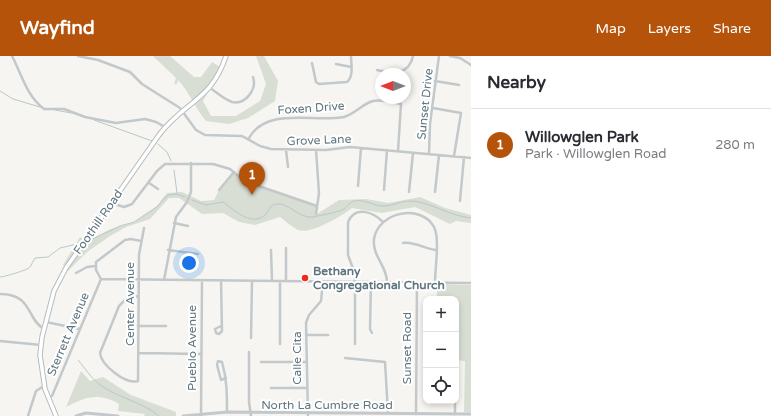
<!DOCTYPE html>
<meta charset="utf-8">
<style>
body{margin:0;font-family:"Varela Round",sans-serif;background:#f7f7f7;color:#2b2b33}
.controls{position:absolute;right:12px;bottom:12px;display:grid;overflow:hidden;border-radius:8px;box-shadow:0 2px 6px #0003}
.controls button{width:36px;height:36px;display:grid;place-items:center;padding:0;border:0;border-bottom:1px solid #e1e1e2;background:#fff;color:#2b2b33;font:20px sans-serif}
.compass{position:absolute;left:375px;top:12px;width:36px;height:36px;border-radius:50%;background:#fff;box-shadow:0 2px 6px #0003;rotate:270deg}
.you{position:absolute;left:189px;top:207px;width:14px;height:14px;margin:-10px;border:3px solid #fff;border-radius:50%;background:#1a73e8;box-shadow:0 0 0 6px #1a73e833}
.badge{display:grid;place-items:center;width:26px;height:26px;border-radius:50%;background:#b45309;color:#fff;font-size:13px;font-weight:700}
.pin{position:absolute;translate:-50% -33px;filter:drop-shadow(0 1px 2px #0008)}
.pin::after{content:'';position:absolute;top:21px;width:14px;height:12px;background:inherit;clip-path:polygon(0 0,100% 0,50% 100%)}
.list{margin:0;padding:0;list-style:none}
h2{display:flex;justify-content:space-between;align-items:center;height:52px;margin:0;padding:0 16px;font-size:17px}
h2 small{font-size:13px;font-weight:400;color:#7c7c81}
.list li{display:grid;grid-template-columns:26px 1fr auto;gap:12px;align-items:center;box-sizing:border-box;height:72px;padding:0 16px;border-top:1px solid #e1e1e2}
.list b{display:block;font-size:15px;white-space:nowrap}
.list p{margin:0;font-size:13px;white-space:nowrap;color:#7c7c81}
.list em{font-size:13px;font-style:normal;color:#7c7c81}
.icon{flex:none;width:22px;height:22px;fill:none;stroke:currentColor;stroke-width:2;stroke-linecap:round;stroke-linejoin:round}
.map{position:relative;flex:none;width:471px;height:360px;overflow:hidden}
header{display:flex;align-items:center;gap:24px;box-sizing:border-box;height:56px;padding:0 20px;background:#b45309;color:#fff}
header strong{font-size:19px}
nav{display:flex;gap:22px;margin-inline-start:auto;font-size:14px}
main{display:flex}
aside{flex:1;background:#fff}
.map>svg:first-child{display:block}
.green{fill:#d8ded3}
.lines{fill:none;stroke-linecap:round;stroke-linejoin:round}
.stream{stroke:#b8c8ca;stroke-width:1}
.secondary-casing{stroke:#b5bcbf;stroke-width:5.5}
.minor{stroke:#c3c8ca;stroke-width:2.5}
.tertiary{stroke:#c3c8ca;stroke-width:3}
.secondary{stroke:#fff;stroke-width:3.5}
.poi-dot{fill:#ed2b1b;stroke:#fff;stroke-width:1.5}
.labels{text-anchor:middle;dominant-baseline:central;stroke-width:4;stroke-linejoin:round;paint-order:stroke}
.street-label{font-size:12px;fill:#5f767f;stroke:#fff}
.poi-label{font-size:12px;font-weight:bold;fill:#5f767f;stroke:#fff;text-anchor:start}
</style>
<header>
<strong>Wayfind</strong>
<nav><a>Map</a><a>Layers</a><a>Share</a></nav>
</header>
<main>
<div class="map">
<svg width="471" height="360" viewBox="0 0 471 360">
<rect width="100%" height="100%" fill="#f6f5f2"/>
<path class="green" d="M153,0H170L194,21H201L212,6L222,12L203,45L211,60H236L260,45L266,28L256,0H264L278,25L275,45L248,62L229,68L206,65C195,52 189,35 178,24L177,28H174L176,22Z
M234,116L243,124L317,150V158L339,144L366,143L388,147L420,141L445,152L471,159V167L456,165L450,168L415,151L382,157L352,152C342,160 310,179 298,174C292,171 285,165 280,161L255,169L239,166L223,157L202,158L179,142H169L150,163L126,171L110,180L87,196L68,215L63,209L80,181L88,185L111,173L135,166L157,150L167,137L182,136L201,145L214,144L219,134Z
M437,228L471,229V356H464L465,305L456,304V243H437Z
M81,315L90,325L103,321L131,339L176,356V360H144L145,358L118,355L119,348C99,336 85,341 66,351Z"/>
<g class="lines">
<path class="stream" d="M0,35L13,43L40,51
M55,54L71,57
M94,64L152,85
M158,88L167,96L171,105
M174,114L177,137
M192,144L206,149L223,146C234,154 253,172 266,158C269,155 269,149 276,148C289,146 299,163 313,161C317,160 338,156 342,154C347,152 348,147 354,145C363,143 371,148 380,150C391,151 400,145 410,145C429,145 449,160 471,162
M88,185L120,170L134,166L158,150L164,142L169,139L177,138L185,141
M0,221C4,221 28,214 30,211C32,208 33,205 35,202L48,201L60,192L81,187
M78,304C85,312 90,321 99,328C117,342 141,345 159,360"/>
<g class="secondary-casing">
<path id="secondary" d="M56,360L45,333L40,299L42,281L54,235L66,212L159,79C184,46 212,44 226,0"/>
</g>
<path class="minor" d="M12,0C22,19 26,39 44,53H64L85,61L116,67L145,63L156,66L165,71
M78,0L98,4L130,16L142,28L180,52L196,74L205,79L242,80L260,90L271,93L326,94L350,91L471,102
M450,0L460,2L471,9
M312,7L316,26L319,28L347,26C354,20 351,8 351,0
M336,8L351,11
M377,14C393,18 409,19 413,0
M435,25L459,29
M210,32C216,36 225,44 232,46C246,49 257,33 253,21
M433,52L461,57L454,100
M249,82C267,50 314,67 344,61C355,58 362,48 373,45C381,43 393,46 401,48L398,95
M286,94L288,111
M316,94L319,137L316,158
M429,98L430,68L439,0
M149,127L158,133
M358,130L361,92
M219,134L234,116
M384,134L387,94
M409,136L413,97
M435,136L439,99
M460,145L464,101
M111,147L124,151L132,148L157,115L165,108H213L230,113L243,124L253,128L317,150
M174,167L188,170
M403,187C414,185 425,193 436,194
M168,194L198,198
M271,194L272,225
M76,217L87,211L95,210
M101,223L471,227
M101,223L96,214V206L125,184L131,183L141,185
M164,224L176,161L187,146L191,136V107
M221,224L222,275L219,278L216,277L215,273L221,270
M280,225V288
M286,225V192
M371,226L370,273L372,277
M387,226C387,210 372,200 374,183C378,156 421,147 434,171C440,182 435,213 435,226
M0,238C33,238 26,263 44,273
M138,240L126,243L119,250L100,297C101,309 126,329 138,325L139,199L144,172
M46,266L80,273
M138,270H166
M306,279H328
M251,282L252,225
M0,285L41,289
M355,288V218L348,199V166C355,149 373,156 383,166
M249,296V346L251,360
M139,297L201,298
M345,302L385,306L388,357
M261,306H306
M226,322L221,324L217,309L218,305L222,306C227,323 227,339 227,356
M271,332H306
M52,340L101,223
M416,358L417,226
M455,358V345
M28,360L36,335L44,330
M201,360L202,224
M308,360L306,267L309,259L321,245L323,225"/>
<path class="tertiary" d="M76,360L86,357L118,360
M183,360L227,356L471,358"/>
<use href="#secondary" class="secondary"/>
</g>
<circle class="poi-dot" cx="305" cy="222" r="4"/>
<g class="labels">
<g class="street-label">
<text transform="translate(425 48) rotate(-84)">Sunset Drive</text>
<text transform="translate(311 52) rotate(-4)">Foxen Drive</text>
<text transform="translate(319 84) rotate(-2)">Grove Lane</text>
<text transform="translate(98 166) rotate(-55)">Foothill Road</text>
<text transform="translate(130 248) rotate(-90)">Center Avenue</text>
<text transform="translate(68 278) rotate(-67)">Sterrett Avenue</text>
<text transform="translate(192 292) rotate(-90)">Pueblo Avenue</text>
<text transform="translate(407 292) rotate(-90)">Sunset Road</text>
<text transform="translate(297 302) rotate(-90)">Calle Cita</text>
<text x="327" y="349">North La Cumbre Road</text>
</g>
<g class="poi-label">
<text x="313" y="215">Bethany<tspan x="313" dy="14">Congregational Church</tspan></text>
</g>
</g>
</svg>
<div class="controls">
<button>+</button>
<button>−</button>
<button><svg class="icon" aria-label="locate" viewBox="0 0 24 24"><circle cx="12" cy="12" r="6"/><path d="M12 2v4M12 18v4M2 12h4M18 12h4"/></svg></button>
</div>
<svg class="compass" viewBox="-18 -18 36 36"><path d="M0-13l5 13h-10z" fill="#e53935"/><path d="M0 13l5-13h-10z" fill="#7c7c81"/></svg>
<div class="you"></div>
<div class="pin badge" style="left:252px;top:139px">1</div>
</div>
<aside>
<h2>Nearby<small></small></h2>
<ul class="list">
<li><span class="badge">1</span><div><b>Willowglen Park</b><p>Park · Willowglen Road</p></div><em>280 m</em></li>
</ul>
</aside>
</main>
